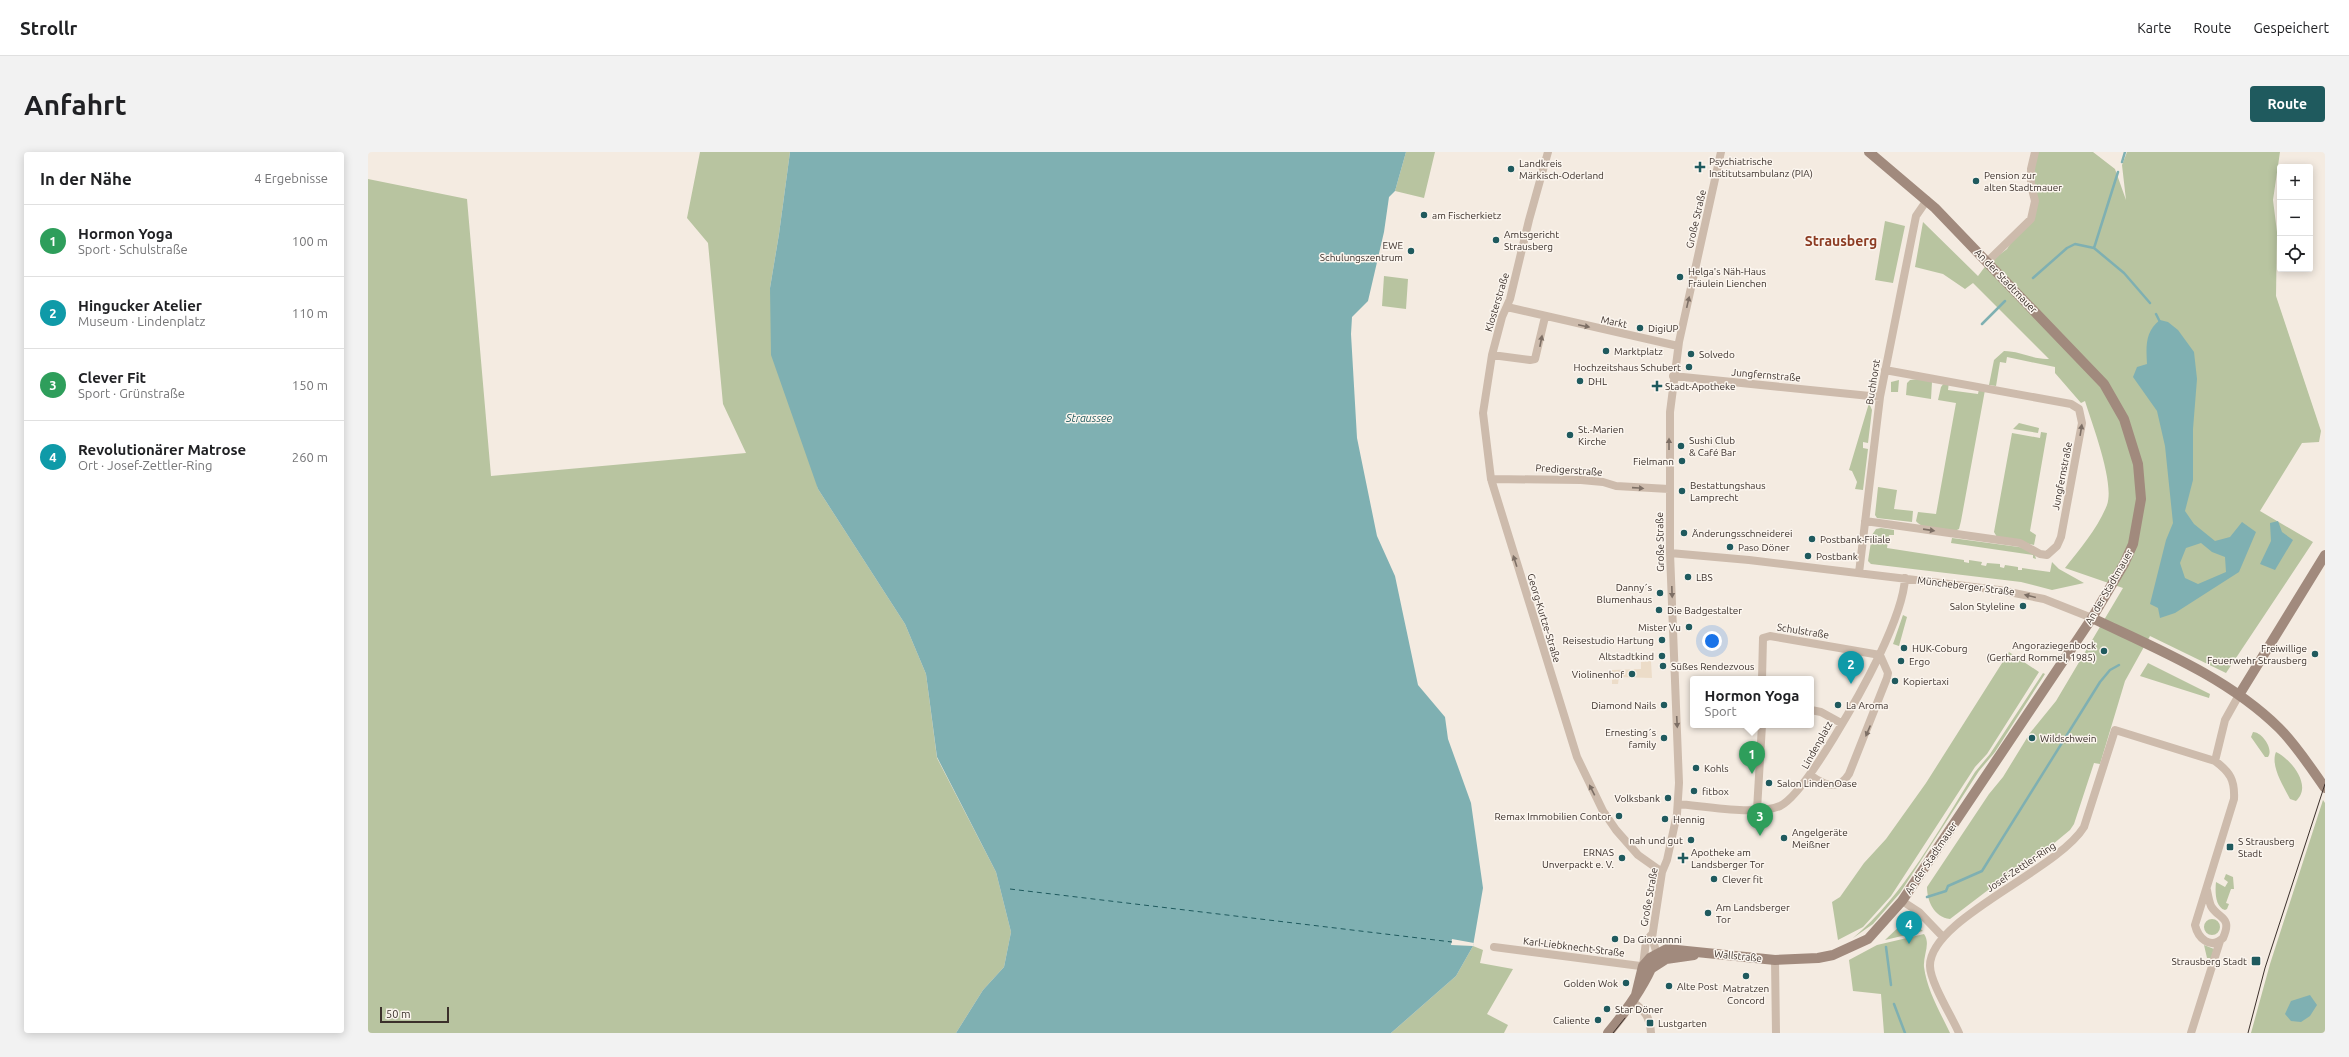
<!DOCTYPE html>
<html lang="de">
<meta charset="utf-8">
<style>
body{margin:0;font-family:Ubuntu,sans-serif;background:#f2f2f2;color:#202124}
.controls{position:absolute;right:12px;top:12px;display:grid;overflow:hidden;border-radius:4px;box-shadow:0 2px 10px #0003}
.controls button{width:36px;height:36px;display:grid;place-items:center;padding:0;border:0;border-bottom:1px solid #e0e0e0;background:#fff;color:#202124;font:20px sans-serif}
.scale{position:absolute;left:12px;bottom:10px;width:69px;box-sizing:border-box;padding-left:4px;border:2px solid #3b302b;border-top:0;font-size:11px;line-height:14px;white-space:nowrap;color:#3b302b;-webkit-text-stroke:3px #fbf5ee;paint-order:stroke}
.you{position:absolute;left:1344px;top:489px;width:14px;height:14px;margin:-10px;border:3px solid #fff;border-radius:50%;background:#1a73e8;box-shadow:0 0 0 6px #1a73e833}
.badge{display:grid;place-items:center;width:26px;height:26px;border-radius:50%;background:#1f5a5e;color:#fff;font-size:13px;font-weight:700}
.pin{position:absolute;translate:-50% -33px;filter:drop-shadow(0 1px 2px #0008)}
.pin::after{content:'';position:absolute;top:21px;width:14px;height:12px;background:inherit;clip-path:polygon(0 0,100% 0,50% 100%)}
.popup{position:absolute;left:1322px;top:524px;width:124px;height:52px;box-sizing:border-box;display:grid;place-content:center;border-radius:4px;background:#fff;filter:drop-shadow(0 1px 3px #0005);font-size:13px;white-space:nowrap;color:#757577}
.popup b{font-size:15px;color:#202124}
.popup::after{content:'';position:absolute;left:50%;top:100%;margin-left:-8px;border:8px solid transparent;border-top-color:#fff}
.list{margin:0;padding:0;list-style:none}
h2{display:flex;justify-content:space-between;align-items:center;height:52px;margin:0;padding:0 16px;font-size:17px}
h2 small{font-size:13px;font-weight:400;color:#757577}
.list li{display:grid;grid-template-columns:26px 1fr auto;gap:12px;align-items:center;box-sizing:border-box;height:72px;padding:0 16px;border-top:1px solid #e0e0e0}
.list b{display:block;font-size:15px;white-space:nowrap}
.list p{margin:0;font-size:13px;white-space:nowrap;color:#757577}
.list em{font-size:13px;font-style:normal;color:#757577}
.icon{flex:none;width:22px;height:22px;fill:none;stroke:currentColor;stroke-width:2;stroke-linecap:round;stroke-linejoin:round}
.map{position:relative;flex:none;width:1957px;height:881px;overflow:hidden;border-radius:4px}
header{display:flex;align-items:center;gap:24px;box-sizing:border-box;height:56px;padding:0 20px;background:#fff;border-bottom:1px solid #e0e0e0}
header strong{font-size:19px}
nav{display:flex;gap:22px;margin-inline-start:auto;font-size:14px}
.intro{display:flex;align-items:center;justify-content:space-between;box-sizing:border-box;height:96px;padding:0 24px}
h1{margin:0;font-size:28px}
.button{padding:10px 18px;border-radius:4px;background:#1f5a5e;color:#fff;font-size:14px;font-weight:700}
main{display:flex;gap:24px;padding:0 24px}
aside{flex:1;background:#fff;border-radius:4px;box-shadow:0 2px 10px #0003}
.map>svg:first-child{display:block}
.green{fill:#b8c4a0}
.plaza{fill:#ecdcc8}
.water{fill:#7fb0b2;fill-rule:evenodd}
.pier{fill:#f4ebe1}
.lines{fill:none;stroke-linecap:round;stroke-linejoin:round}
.stream{stroke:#7fb0b2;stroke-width:2.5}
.ferry{stroke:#1f5a5e;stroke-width:1;stroke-dasharray:5 4;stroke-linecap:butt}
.street{stroke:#cdbbac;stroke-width:8}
.secondary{stroke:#a18a7d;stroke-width:10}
.tram{stroke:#3b302b;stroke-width:1}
.oneway{fill:#7d6f65}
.poi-dot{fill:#1f5a5e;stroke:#fbf5ee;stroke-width:1.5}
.labels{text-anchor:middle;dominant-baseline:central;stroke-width:3;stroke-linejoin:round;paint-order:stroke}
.poi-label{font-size:10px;fill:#3b302b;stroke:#fbf5ee;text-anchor:start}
.street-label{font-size:10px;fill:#3b302b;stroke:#fbf5ee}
.water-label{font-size:11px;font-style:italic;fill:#1f5a5e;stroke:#fbf5ee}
.district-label{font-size:14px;font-weight:bold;fill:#8c3b22;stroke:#fbf5ee}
</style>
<header>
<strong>Strollr</strong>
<nav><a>Karte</a><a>Route</a><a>Gespeichert</a></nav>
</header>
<div class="intro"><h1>Anfahrt</h1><a class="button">Route</a></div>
<main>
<aside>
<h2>In der Nähe<small>4 Ergebnisse</small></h2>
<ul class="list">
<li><span class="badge" style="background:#2e9e5b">1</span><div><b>Hormon Yoga</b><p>Sport · Schulstraße</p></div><em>100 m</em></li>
<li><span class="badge" style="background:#0f9aa8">2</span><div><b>Hingucker Atelier</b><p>Museum · Lindenplatz</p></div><em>110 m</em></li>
<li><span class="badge" style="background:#2e9e5b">3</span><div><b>Clever Fit</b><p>Sport · Grünstraße</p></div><em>150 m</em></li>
<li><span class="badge" style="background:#0f9aa8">4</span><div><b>Revolutionärer Matrose</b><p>Ort · Josef-Zettler-Ring</p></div><em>260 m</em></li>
</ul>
</aside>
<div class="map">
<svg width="1957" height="881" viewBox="0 0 1957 881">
<rect width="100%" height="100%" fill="#f4ebe1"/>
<path class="green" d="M332,0H422L411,82L402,136L450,337L537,472L558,522L569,606L628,720L643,780L636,815L615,838L588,881H0V27L99,47L123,324L378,301L355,252L340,91L319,66Z
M1038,0H1067L1056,46L1027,39Z
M1667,0H1725L1747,17L1758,48L1754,13L1759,0H1912L1905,48L1909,80L1908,144L1953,279L1951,290L1934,291L1892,359L1945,390L1858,521L1782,484L1757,529L1732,612L1726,611L1706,672L1702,678L1673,702L1624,735L1582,767C1566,765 1559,749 1559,735L1621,642L1635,625L1662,581L1688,549L1755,436L1697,416C1712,397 1730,376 1739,353C1747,331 1724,272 1717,249L1713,251L1687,221V215L1639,205L1638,211L1632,210L1628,234L1621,233L1626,208L1636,199C1652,199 1666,208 1681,207L1605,131L1597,137L1575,122L1547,115L1555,70L1610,124L1619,112L1639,97L1650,79L1660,70L1666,42Z
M1517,69L1537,74L1525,131L1507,128Z
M1016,124L1040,127L1038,157L1014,154Z
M1550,227L1564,230L1563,247L1538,243L1539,231L1542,228Z
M1531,228L1530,240H1523V230Z
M1581,230L1580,238L1610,242L1611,237L1617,238L1593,369L1591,377C1582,382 1553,377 1548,369L1550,360L1568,362L1588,251L1570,248L1573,235L1576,231Z
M1501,251L1504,258L1500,291L1495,290V296L1500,297L1495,338L1487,337L1489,330L1484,319L1481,318Z
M1651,271L1671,276L1670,281L1645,277Z
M1673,280L1679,281L1662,379L1668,383L1666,393L1629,385L1626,380L1644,281L1672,286Z
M1510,335L1529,338L1526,357L1545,359L1544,370L1509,366L1507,363Z
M1513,376L1526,378V383H1521L1519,396L1596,408V410L1601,411V408L1614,410L1613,413L1618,414L1619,411L1632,412V415L1636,416L1637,413L1650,415V418H1654V416L1682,420L1684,410L1691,417L1716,431L1684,438L1653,430L1503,412L1500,409L1504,383L1508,377Z
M1584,386L1658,396L1667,403L1668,407L1665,406V403L1583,391Z
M1535,463L1539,465L1531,494L1525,492Z
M1641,500L1671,520L1619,602L1607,615L1523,744L1495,775L1470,788L1464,750L1472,745L1496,711L1518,687L1558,631Z
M1780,511L1842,542L1841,546L1772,524Z
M1675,521L1677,522L1627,600L1611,619L1532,741L1505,772L1485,786C1536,744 1572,675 1607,620L1622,602Z
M1885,580C1894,580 1906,597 1900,605H1897L1883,585Z
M1908,600C1923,607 1945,634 1928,649L1922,647C1916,635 1902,614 1908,600Z
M1955,648L1957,651V881H1883L1902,812Z
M1858,722L1865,725L1866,737H1863L1858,751L1861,752L1859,757L1857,758C1847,755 1847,739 1848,730L1857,735L1860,730L1856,727Z
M1836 775a8 8 0 1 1 16 0a8 8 0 1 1-16 0Z
M1537,769L1544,770L1555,779L1517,788Z
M1556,782C1563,792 1555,803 1556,815C1559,838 1572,860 1582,881H1516L1513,842L1485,839L1481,808L1509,793Z
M1836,793L1846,797L1843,806H1839Z
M1105,794L1115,798L1112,811L1145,817L1119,862L1140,873L1136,881H1023L1088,824Z"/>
<path class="plaza" d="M1283,509L1284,526L1251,525L1250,532H1244V518L1273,517V510Z"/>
<path class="water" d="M422,0H1038L1027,39L1021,45L1016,80L1000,149L984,165L983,182L989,286L1009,384L1027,424L1050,533L1077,565L1080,587L1103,651L1115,736L1105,794L1088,824L1023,881H588L615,838L636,815L643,780L628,720L569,605L558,522L537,472L450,337L403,203L402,136L411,82Z
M1792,168L1800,170L1810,178L1826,200L1829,227L1825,277V328L1817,359L1826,372L1847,389L1862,385L1874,370L1888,380L1871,420L1807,461L1792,466L1790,456L1782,452L1798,388L1805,371L1797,294L1789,259L1765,225L1769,215L1779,212C1778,195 1777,179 1792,168ZM1833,391L1844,400L1857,405L1858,420L1830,432L1817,426L1812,411L1818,396Z
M1910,369L1914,380L1925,388L1907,418L1892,412L1903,389L1902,371Z
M1942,843L1949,853L1942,864L1933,870L1923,869L1917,862L1923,849Z"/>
<path class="pier" d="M1084,787L1106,791L1105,794L1083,793Z"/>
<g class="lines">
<path class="stream" d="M1754,10L1757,0
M1750,20L1726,96L1756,121L1782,151
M1665,126L1699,96L1707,92L1726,96
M1788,162L1792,170
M1614,172L1637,149
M1559,745L1578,739L1580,734L1614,719L1732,530L1742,518L1751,513
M1518,795L1523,833
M1526,852L1537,881"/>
<path class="ferry" d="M642,737L1084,790"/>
<path class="street" d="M1180,0L1161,68L1142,147L1134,165L1124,203L1115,261L1123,327L1209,605L1235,659L1248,678L1270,703L1294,720
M1619,110L1663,67L1667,49L1663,33V17L1667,0
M1139,155L1310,194
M1124,203L1162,208L1167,207L1177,165
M1305,224L1512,245
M1123,327L1213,328L1235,330L1248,334L1301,337
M1497,369L1652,391L1672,402L1679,403L1689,394L1693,385L1714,271L1711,257L1703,252L1517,218
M1302,401L1381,408L1631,438L1676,447L1724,466
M1491,421L1512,245L1548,64L1559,48
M1394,527L1395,486L1402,484L1512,503L1520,521L1519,526L1481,622C1470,640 1456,633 1442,623
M1443,558L1453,560L1473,571
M1847,609L1857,568L1871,543
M1310,652C1336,654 1390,664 1412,654C1438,642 1497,533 1511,504C1521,483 1536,449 1537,426
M1389,658L1394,573
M1534,749L1551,760L1575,785
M1126,795L1280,815
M1289,802L1284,786L1294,720L1299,708L1309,662L1311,631L1302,401V260L1311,190L1353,0
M1407,808L1408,881
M1275,814L1278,789L1284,782
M1265,850C1277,859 1282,865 1283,881
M1591,881C1584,865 1562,830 1562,814C1561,767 1689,719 1716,675L1747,578L1847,609C1862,620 1867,628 1866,647L1827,773C1830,786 1842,798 1855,786C1865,764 1850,767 1843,754C1841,749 1840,743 1839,738
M1823,881L1852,789"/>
<path class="secondary" d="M1724,466C1789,497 1859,525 1911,576C1928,593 1943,616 1957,636
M1871,543L1957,403
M1284,816L1298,807L1326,803
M1268,843L1275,814L1282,806L1299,797L1407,808L1450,806L1465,803L1500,787L1534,749L1724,466L1756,412L1765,392L1773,347L1770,312L1756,267L1736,232L1567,56L1501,0
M1240,881C1260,857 1279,831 1289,802"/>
<path class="tram" d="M1245,881L1257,866
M1880,881L1897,816L1957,632"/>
</g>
<defs><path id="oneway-solid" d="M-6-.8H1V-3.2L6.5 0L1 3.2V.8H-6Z"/></defs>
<g class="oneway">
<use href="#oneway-solid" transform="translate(1320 150) rotate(-77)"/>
<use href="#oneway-solid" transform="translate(1216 174) rotate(12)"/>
<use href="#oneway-solid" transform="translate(1173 189) rotate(-79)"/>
<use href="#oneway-solid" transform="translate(1713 278) rotate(-81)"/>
<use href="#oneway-solid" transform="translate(1301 292) rotate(-90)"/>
<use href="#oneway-solid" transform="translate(1270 336) rotate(4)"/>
<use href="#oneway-solid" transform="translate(1561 378) rotate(8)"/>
<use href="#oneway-solid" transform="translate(1147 409) rotate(-108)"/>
<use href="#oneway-solid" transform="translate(1304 440) rotate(88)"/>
<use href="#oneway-solid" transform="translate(1662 444) rotate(-166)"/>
<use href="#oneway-solid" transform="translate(1309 570) rotate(87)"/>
<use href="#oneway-solid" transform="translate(1500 579) rotate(113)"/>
<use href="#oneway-solid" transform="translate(1224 638) rotate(-117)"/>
</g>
<g class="poi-dot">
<path d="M1330 9h4v4h4v4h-4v4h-4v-4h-4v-4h4z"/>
<circle cx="1143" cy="17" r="4"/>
<circle cx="1608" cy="29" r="4"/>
<circle cx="1056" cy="63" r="4"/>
<circle cx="1128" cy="88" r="4"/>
<circle cx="1043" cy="99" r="4"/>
<circle cx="1312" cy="125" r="4"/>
<circle cx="1272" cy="176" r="4"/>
<circle cx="1238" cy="199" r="4"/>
<circle cx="1323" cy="202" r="4"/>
<circle cx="1321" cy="215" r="4"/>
<circle cx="1212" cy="229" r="4"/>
<path d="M1287 228h4v4h4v4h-4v4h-4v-4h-4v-4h4z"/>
<circle cx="1202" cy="283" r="4"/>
<circle cx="1313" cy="294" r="4"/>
<circle cx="1314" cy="309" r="4"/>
<circle cx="1314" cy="339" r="4"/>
<circle cx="1316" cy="381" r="4"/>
<circle cx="1444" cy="387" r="4"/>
<circle cx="1362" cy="395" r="4"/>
<circle cx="1440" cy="404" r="4"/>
<circle cx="1320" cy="425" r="4"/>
<circle cx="1292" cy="441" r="4"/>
<circle cx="1655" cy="454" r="4"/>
<circle cx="1291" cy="458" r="4"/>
<circle cx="1321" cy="475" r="4"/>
<circle cx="1294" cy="488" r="4"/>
<circle cx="1536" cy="496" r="4"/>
<circle cx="1736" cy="499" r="4"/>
<circle cx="1947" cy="502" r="4"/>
<circle cx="1294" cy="504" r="4"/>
<circle cx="1533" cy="509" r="4"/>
<circle cx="1295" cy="514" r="4"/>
<circle cx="1264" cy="522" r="4"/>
<circle cx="1527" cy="529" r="4"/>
<circle cx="1296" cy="553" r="4"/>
<circle cx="1470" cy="553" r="4"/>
<circle cx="1296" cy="586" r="4"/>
<circle cx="1664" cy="586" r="4"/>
<circle cx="1328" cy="616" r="4"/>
<circle cx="1401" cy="631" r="4"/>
<circle cx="1326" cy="639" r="4"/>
<circle cx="1300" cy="646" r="4"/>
<circle cx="1251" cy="664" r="4"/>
<circle cx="1297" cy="667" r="4"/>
<circle cx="1416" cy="686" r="4"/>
<circle cx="1323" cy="688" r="4"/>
<rect x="1858" y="691" width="8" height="8" rx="2"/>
<circle cx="1254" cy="706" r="4"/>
<path d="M1313 700h4v4h4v4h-4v4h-4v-4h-4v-4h4z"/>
<circle cx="1346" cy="727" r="4"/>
<circle cx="1340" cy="761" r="4"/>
<circle cx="1247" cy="787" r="4"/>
<rect x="1883" y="804" width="10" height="10" rx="2"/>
<circle cx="1378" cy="824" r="4"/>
<circle cx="1258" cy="831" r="4"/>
<circle cx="1301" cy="834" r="4"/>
<circle cx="1239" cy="857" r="4"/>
<circle cx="1230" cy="868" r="4"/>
<rect x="1278" y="867" width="8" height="8" rx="2"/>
</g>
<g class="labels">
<g class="poi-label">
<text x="1341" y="9">Psychiatrische<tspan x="1341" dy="12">Institutsambulanz (PIA)</tspan></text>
<text x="1151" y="11">Landkreis<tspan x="1151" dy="12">Märkisch-Oderland</tspan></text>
<text x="1616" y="23">Pension zur<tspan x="1616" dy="12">alten Stadtmauer</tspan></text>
<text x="1064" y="63">am Fischerkietz</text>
<text x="1136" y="82">Amtsgericht<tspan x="1136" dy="12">Strausberg</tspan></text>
<text x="1035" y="93" text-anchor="end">EWE<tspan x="1035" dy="12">Schulungszentrum</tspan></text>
<text x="1320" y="119">Helga's Näh-Haus<tspan x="1320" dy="12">Fräulein Lienchen</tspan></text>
<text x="1280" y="176">DigiUP</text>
<text x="1246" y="199">Marktplatz</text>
<text x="1331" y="202">Solvedo</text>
<text x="1313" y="215" text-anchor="end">Hochzeitshaus Schubert</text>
<text x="1220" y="229">DHL</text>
<text x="1297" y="234">Stadt-Apotheke</text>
<text x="1210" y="277">St.-Marien<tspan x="1210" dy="12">Kirche</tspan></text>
<text x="1321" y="288">Sushi Club<tspan x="1321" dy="12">&amp; Café Bar</tspan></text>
<text x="1306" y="309" text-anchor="end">Fielmann</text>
<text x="1322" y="333">Bestattungshaus<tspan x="1322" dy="12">Lamprecht</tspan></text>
<text x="1324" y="381">Änderungsschneiderei</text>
<text x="1452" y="387">Postbank-Filiale</text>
<text x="1370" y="395">Paso Döner</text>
<text x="1448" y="404">Postbank</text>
<text x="1328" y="425">LBS</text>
<text x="1284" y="435" text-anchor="end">Danny´s<tspan x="1284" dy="12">Blumenhaus</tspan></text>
<text x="1647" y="454" text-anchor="end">Salon Styleline</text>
<text x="1299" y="458">Die Badgestalter</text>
<text x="1313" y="475" text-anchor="end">Mister Vu</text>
<text x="1286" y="488" text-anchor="end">Reisestudio Hartung</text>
<text x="1728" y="493" text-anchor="end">Angoraziegenbock<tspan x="1728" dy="12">(Gerhard Rommel, 1985)</tspan></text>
<text x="1544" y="496">HUK-Coburg</text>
<text x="1939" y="496" text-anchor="end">Freiwillige<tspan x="1939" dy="12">Feuerwehr Strausberg</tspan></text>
<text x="1286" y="504" text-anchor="end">Altstadtkind</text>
<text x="1541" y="509">Ergo</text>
<text x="1303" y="514">Süßes Rendezvous</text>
<text x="1256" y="522" text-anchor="end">Violinenhof</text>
<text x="1535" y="529">Kopiertaxi</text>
<text x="1288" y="553" text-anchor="end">Diamond Nails</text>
<text x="1478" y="553">La Aroma</text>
<text x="1288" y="580" text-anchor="end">Ernesting´s<tspan x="1288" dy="12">family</tspan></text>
<text x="1672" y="586">Wildschwein</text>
<text x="1336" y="616">Kohls</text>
<text x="1409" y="631">Salon LindenOase</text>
<text x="1334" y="639">fitbox</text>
<text x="1292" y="646" text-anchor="end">Volksbank</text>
<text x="1243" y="664" text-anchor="end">Remax Immobilien Contor</text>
<text x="1305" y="667">Hennig</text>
<text x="1424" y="680">Angelgeräte<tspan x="1424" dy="12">Meißner</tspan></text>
<text x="1315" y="688" text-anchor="end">nah und gut</text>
<text x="1870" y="689">S Strausberg<tspan x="1870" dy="12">Stadt</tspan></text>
<text x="1246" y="700" text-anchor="end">ERNAS<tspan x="1246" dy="12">Unverpackt e. V.</tspan></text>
<text x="1323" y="700">Apotheke am<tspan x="1323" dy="12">Landsberger Tor</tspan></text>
<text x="1354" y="727">Clever fit</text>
<text x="1348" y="755">Am Landsberger<tspan x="1348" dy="12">Tor</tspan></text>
<text x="1255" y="787">Da Giovannni</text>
<text x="1879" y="809" text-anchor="end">Strausberg Stadt</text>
<text x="1250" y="831" text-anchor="end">Golden Wok</text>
<text x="1309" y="834">Alte Post</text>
<text x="1378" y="836" text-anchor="middle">Matratzen<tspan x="1378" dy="12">Concord</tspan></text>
<text x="1247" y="857">Star Döner</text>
<text x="1222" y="868" text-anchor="end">Caliente</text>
<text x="1290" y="871">Lustgarten</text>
</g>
<g class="street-label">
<text transform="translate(1328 67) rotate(-77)">Große Straße</text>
<text transform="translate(1638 129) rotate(46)">An der Stadtmauer</text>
<text transform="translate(1129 150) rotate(-73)">Klosterstraße</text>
<text transform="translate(1246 170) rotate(12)">Markt</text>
<text transform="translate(1398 223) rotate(5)">Jungfernstraße</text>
<text transform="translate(1505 230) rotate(-81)">Buchhorst</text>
<text transform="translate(1201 318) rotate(4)">Predigerstraße</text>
<text transform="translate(1694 324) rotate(-79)">Jungfernstraße</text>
<text transform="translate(1292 390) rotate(-91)">Große Straße</text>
<text transform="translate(1598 434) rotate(7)">Müncheberger Straße</text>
<text transform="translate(1741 435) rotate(-60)">An der Stadtmauer</text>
<text transform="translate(1176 466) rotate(73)">Georg-Kurtze-Straße</text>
<text transform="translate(1435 479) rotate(9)">Schulstraße</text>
<text transform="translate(1449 593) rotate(-61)">Lindenplatz</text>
<text transform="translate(1563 706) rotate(-56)">An der Stadtmauer</text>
<text transform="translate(1653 715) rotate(-34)">Josef-Zettler-Ring</text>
<text transform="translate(1281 745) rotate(-80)">Große Straße</text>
<text transform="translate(1206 795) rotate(7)">Karl-Liebknecht-Straße</text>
<text transform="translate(1370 804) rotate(6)">Wallstraße</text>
</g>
<g class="water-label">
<text x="721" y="266">Straussee</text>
</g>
<g class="district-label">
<text x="1473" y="89">Strausberg</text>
</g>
</g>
</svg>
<div class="controls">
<button>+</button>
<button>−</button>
<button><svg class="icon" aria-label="locate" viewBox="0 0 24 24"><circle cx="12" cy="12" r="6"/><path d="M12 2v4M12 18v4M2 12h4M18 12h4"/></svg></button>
</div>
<div class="scale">50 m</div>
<div class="you"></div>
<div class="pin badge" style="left:1384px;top:622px;background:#2e9e5b">1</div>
<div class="popup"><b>Hormon Yoga</b>Sport</div>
<div class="pin badge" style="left:1483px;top:532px;background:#0f9aa8">2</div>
<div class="pin badge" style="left:1392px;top:684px;background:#2e9e5b">3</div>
<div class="pin badge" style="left:1541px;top:792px;background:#0f9aa8">4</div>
</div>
</main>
